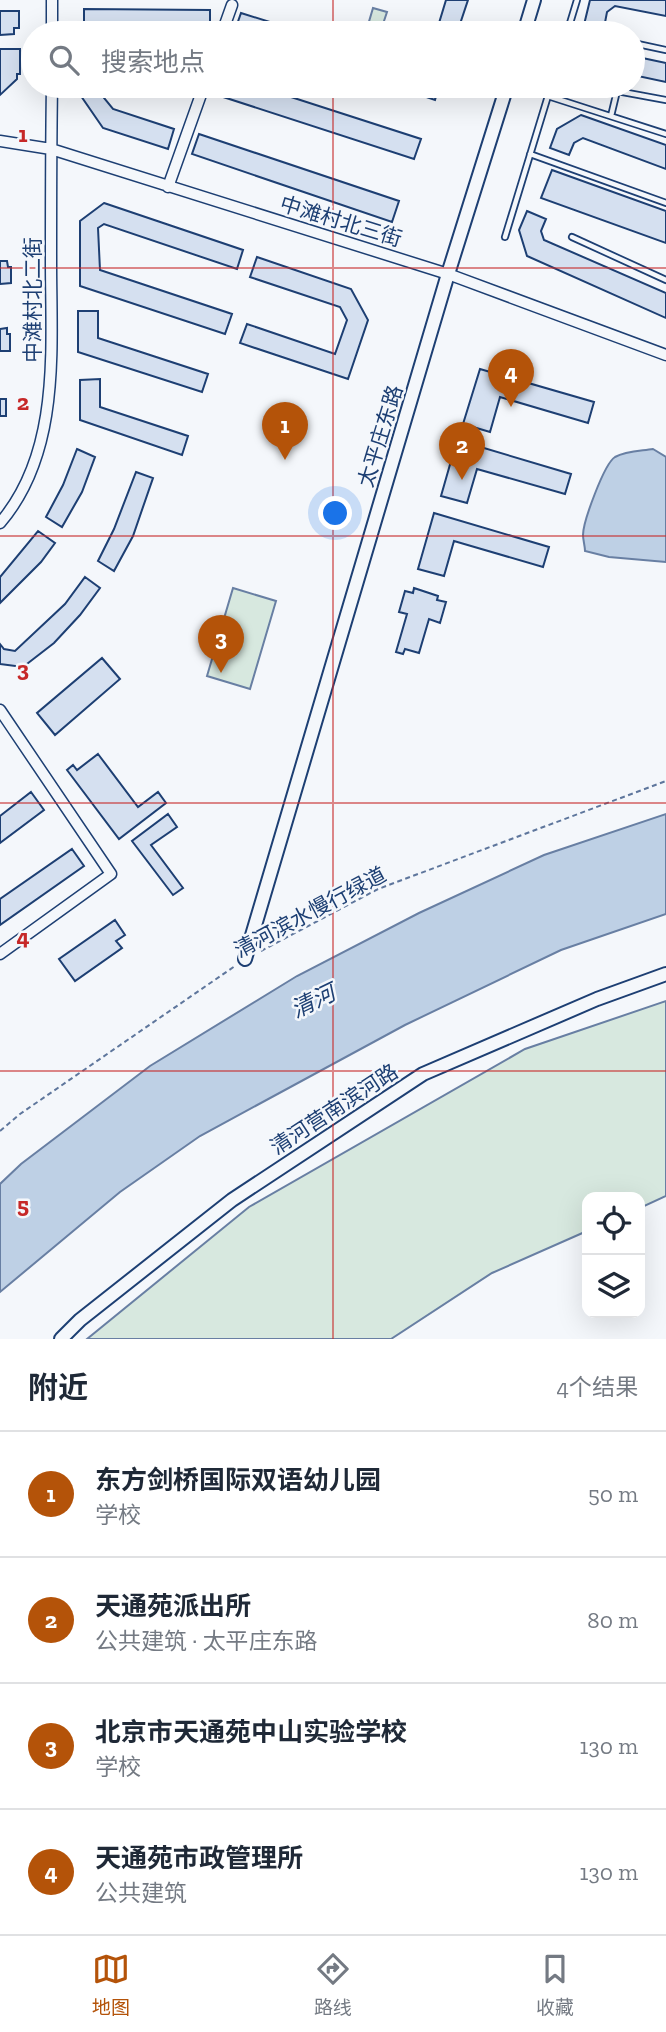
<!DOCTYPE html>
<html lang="zh">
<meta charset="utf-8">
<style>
body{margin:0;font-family:"Zilla Slab","Noto Sans SC",serif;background:#f2f2f3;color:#1f2937}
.controls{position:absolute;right:21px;bottom:21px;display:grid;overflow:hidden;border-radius:14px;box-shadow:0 7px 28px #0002}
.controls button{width:63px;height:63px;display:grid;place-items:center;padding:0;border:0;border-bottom:2px solid #e0e1e3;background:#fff;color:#1f2937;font:35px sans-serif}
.you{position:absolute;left:336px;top:514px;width:24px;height:24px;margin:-18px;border:5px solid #fff;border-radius:50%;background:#1a73e8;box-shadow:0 0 0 10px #1a73e833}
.badge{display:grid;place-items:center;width:46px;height:46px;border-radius:50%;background:#b45309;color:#fff;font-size:23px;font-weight:700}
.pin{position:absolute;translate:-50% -58px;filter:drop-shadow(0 2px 4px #0008)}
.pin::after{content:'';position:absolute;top:37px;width:24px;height:21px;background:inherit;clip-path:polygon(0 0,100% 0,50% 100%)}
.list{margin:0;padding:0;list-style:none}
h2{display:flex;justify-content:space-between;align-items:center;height:91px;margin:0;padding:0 28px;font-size:30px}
h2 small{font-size:23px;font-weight:400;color:#747a83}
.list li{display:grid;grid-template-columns:46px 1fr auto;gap:21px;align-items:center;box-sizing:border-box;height:126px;padding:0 28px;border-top:2px solid #e0e1e3}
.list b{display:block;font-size:26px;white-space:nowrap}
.list p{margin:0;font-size:23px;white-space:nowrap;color:#747a83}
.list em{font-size:23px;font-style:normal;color:#747a83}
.icon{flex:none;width:38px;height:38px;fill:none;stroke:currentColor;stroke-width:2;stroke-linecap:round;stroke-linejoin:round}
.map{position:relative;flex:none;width:666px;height:1339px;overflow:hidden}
.search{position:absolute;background:#fff;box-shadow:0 7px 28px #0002;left:21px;right:21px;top:21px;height:77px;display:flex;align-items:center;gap:18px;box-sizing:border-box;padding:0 24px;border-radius:38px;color:#747a83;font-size:26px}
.sheet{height:595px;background:#fff}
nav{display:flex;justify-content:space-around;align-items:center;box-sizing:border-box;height:98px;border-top:2px solid #e0e1e3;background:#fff;font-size:19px;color:#747a83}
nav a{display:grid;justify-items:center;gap:4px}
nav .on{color:#b45309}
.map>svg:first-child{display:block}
.green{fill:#d7e8df;stroke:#687fa3;stroke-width:2}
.water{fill:#bed0e5;stroke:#687fa3;stroke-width:2}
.building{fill:#d5e0f0;stroke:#1d3f73;stroke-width:2}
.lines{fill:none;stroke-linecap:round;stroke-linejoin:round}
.service-casing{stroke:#1d3f73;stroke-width:8}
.minor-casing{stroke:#1d3f73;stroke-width:13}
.tertiary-casing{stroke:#1d3f73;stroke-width:16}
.path{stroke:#5e769c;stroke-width:2;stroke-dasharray:5 3.5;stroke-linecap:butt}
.service{stroke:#f4f7fb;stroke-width:4.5}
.minor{stroke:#f4f7fb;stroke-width:10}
.tertiary{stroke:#f4f7fb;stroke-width:12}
.grid{fill:none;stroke:#c62828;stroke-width:2;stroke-opacity:0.55}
.labels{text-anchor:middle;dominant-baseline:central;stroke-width:5;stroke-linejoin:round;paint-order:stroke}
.street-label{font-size:21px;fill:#1d3f73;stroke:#f4f7fb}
.water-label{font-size:23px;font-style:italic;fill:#1d3f73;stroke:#f4f7fb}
.grid-label{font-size:23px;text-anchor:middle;font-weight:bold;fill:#c62828;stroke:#f4f7fb;stroke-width:5;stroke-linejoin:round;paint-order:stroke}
</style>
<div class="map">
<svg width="666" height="1339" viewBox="0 0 666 1339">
<rect width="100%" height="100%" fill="#f4f7fb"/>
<path class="green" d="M373,8L387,12L381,30L368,25Z
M233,588L276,601L250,689L207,676Z
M666,1001V1196L640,1208V1197H587V1231L492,1273L391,1339H87L249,1207L525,1049Z"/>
<path class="water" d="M653,449L666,457V562L609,557L585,551C585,546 583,540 583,535C583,522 604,464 615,457C626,451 641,451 653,449Z
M666,814V914L561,950L405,1025L200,1136L120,1192L0,1292V1184L21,1164L150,1066L297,976L419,913L544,855Z"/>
<path class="building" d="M446,0H468L457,33H436Z
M590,0H666V16L615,6L607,12L603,33H582Z
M84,9L210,10V32H84Z
M0,11H19V28H14V34L0,35Z
M241,13L305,33H234Z
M0,49H20V74H17V79L0,95Z
M633,56L666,63V82L633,75Z
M82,86H104V98L113,109L174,129L168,149L103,128L81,96Z
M216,86H257L421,139L414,159L214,94Z
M394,86H439L435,100Z
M581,115L666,145V169L583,138L574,143L569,155L550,148L557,129Z
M199,134L399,201L392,222L192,154Z
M552,170L666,211V243L541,198Z
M104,203L243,250L237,269L104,224L98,228L100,270L232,314L225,334L80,286V221Z
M527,211L546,219L541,231L544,240L666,293V318L527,256L519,230Z
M257,257L351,289L368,320L348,379L240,343L247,324L335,354L347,320L340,307L250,277Z
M0,261H7L8,267H11V283L0,284Z
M78,311H98V338L208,374L202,392L78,352Z
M7,328V334H10V351H0V329Z
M480,369L594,402L588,423L500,397L490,432L463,424Z
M100,379V407L188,436L182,455L80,420V380Z
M0,399H6V416H0Z
M457,440L571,474L565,494L477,469L467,503L441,496Z
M77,449L95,457L82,492L62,527L46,517L63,485Z
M136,472L153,478L133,536L114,571L98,561L114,529Z
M434,513L549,547L543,567L454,541L444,576L418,569Z
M38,531L55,543L41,562L0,603V577Z
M85,577L100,588L80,615L54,643L23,667L0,664V644L4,649L15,651L65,604Z
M414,588L438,596L437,600L446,602L440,623L429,619L419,653L405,649L403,654L396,652L407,614L399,612L405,591L413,593Z
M102,658L120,679L55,735L37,713Z
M98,754L138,807L158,792L166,803L119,839L67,770L73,765L77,770Z
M31,792L44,810L0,843V816Z
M168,814L177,827L151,845L183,888L173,895L132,841Z
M72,849L84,866L0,925V899Z
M115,920L125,935L116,941L122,948L75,981L59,959Z"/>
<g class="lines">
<g class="service-casing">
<path id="service" d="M567,33L577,0
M633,43L666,50
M548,96L666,134
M611,116L617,91L666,100
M530,154L666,203
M505,237L551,86
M572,237L666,280"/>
</g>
<g class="minor-casing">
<path id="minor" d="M52,33V0
M222,33L232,5
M0,141L51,149L448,274L666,355
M168,187L204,86
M0,523C61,452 51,349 51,262C51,203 51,145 52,86
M0,710L111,874L0,954"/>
</g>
<g class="tertiary-casing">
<path id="tertiary" d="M524,33L534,0
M245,959L448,274L507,86
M61,1339L80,1320L232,1200L423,1074L597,999L666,974"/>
</g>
<path class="path" d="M261,951L378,889L666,781
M0,1131L20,1114L235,966"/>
<use href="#service" class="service"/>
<use href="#minor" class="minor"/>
<use href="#tertiary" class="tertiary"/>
</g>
<path class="grid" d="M333,0V33M333,86V1339M0,268H666M0,536H666M0,803H666M0,1071H666"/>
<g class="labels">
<g class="street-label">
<text transform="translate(341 221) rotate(17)">中滩村北三街</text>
<text transform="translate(32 300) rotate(-90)">中滩村北二街</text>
<text transform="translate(380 436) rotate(-73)">太平庄东路</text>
<text transform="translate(310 912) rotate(-28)">清河滨水慢行绿道</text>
<text transform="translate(334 1109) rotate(-33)">清河营南滨河路</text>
</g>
<g class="water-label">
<text transform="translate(313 1001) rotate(-26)">清河</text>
</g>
</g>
<g class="grid-label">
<text x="23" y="142">1</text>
<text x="23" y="410">2</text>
<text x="23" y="677">3</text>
<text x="23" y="945">4</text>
<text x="23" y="1213">5</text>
</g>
</svg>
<div class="controls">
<button><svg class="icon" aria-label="locate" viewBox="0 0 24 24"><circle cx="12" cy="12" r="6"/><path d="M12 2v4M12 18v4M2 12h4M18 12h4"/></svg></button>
<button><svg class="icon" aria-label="layers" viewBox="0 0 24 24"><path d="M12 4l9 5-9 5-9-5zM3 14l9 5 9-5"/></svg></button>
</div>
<div class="you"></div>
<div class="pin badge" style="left:285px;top:460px">1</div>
<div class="pin badge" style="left:462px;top:480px">2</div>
<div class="pin badge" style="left:221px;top:673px">3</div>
<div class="pin badge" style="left:511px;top:407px">4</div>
<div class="search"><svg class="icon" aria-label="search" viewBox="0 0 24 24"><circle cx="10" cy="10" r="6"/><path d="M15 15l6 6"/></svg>搜索地点</div>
</div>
<section class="sheet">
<h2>附近<small>4个结果</small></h2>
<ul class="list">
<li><span class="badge">1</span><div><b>东方剑桥国际双语幼儿园</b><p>学校</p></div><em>50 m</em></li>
<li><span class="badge">2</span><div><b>天通苑派出所</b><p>公共建筑 · 太平庄东路</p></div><em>80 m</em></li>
<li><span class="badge">3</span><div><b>北京市天通苑中山实验学校</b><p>学校</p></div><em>130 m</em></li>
<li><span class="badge">4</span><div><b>天通苑市政管理所</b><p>公共建筑</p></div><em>130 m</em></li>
</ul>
</section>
<nav>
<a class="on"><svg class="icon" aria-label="map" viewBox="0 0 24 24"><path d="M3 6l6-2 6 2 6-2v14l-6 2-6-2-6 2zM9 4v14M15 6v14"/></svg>地图</a>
<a><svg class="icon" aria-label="directions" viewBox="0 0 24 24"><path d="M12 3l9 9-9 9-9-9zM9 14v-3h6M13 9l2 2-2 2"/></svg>路线</a>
<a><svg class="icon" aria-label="saved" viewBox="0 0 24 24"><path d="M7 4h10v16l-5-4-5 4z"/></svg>收藏</a>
</nav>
